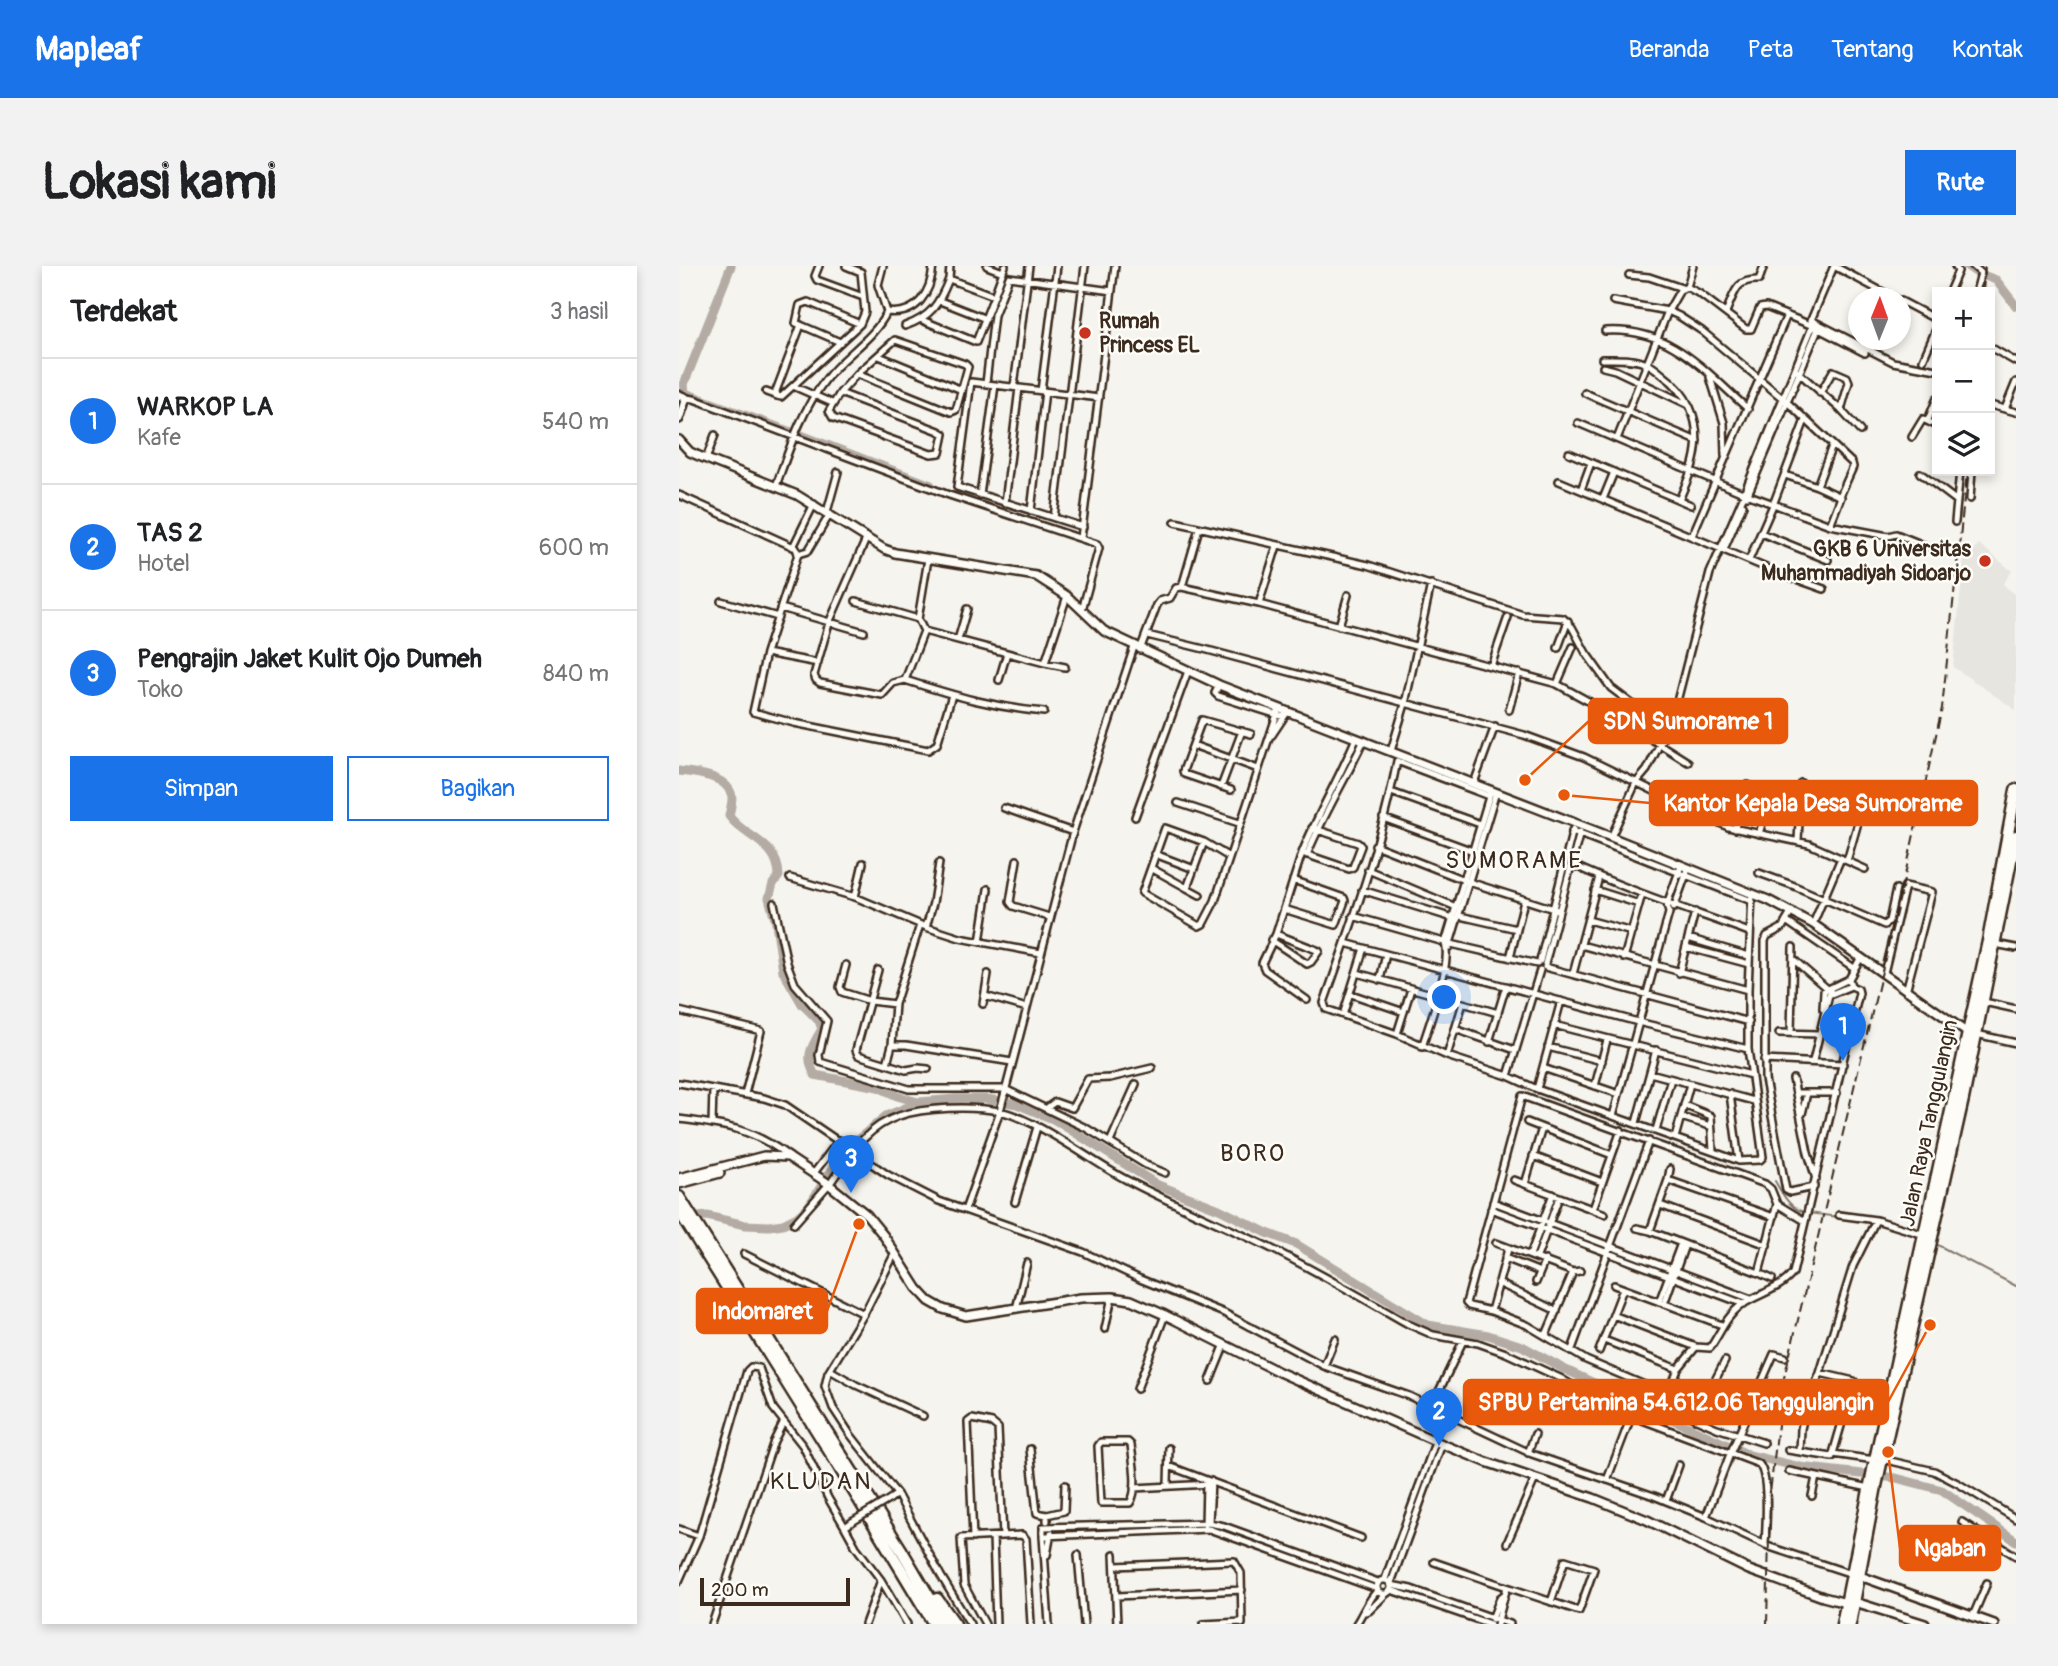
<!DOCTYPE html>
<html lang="id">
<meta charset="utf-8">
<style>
body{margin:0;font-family:Pangolin,sans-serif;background:#f2f2f2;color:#202124}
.controls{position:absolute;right:21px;top:21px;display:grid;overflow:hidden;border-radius:0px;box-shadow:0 4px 10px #0003}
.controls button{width:63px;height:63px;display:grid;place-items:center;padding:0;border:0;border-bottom:2px solid #e0e0e0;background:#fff;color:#202124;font:35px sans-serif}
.compass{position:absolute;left:1169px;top:21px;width:63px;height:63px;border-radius:50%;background:#fff;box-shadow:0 4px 10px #0003;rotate:1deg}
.scale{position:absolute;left:21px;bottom:18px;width:150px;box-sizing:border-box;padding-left:7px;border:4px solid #3b2a1e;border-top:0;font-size:19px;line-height:24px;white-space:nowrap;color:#3b2a1e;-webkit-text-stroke:5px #fdfcf7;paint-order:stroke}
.you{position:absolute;left:766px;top:732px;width:24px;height:24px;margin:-18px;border:5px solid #fff;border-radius:50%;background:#1a73e8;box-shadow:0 0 0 10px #1a73e833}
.badge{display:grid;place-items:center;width:46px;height:46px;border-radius:50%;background:#1a73e8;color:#fff;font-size:23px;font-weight:700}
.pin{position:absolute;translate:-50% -58px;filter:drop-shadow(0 2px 4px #0008)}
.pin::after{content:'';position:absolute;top:37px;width:24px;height:21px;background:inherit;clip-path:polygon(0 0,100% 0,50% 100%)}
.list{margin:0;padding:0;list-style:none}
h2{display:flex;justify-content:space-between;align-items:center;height:91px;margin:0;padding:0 28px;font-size:30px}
h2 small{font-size:23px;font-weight:400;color:#757577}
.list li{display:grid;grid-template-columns:46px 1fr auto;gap:21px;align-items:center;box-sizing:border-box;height:126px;padding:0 28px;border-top:2px solid #e0e0e0}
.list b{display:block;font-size:26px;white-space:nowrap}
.list p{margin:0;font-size:23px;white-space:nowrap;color:#757577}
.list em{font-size:23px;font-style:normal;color:#757577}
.actions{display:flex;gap:14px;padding:21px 28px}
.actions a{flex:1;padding:16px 0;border:2px solid #1a73e8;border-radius:0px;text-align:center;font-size:24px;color:#1a73e8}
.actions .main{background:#1a73e8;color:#fff}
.icon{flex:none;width:38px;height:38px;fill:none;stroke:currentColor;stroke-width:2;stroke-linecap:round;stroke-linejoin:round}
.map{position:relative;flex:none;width:1337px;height:1358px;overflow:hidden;border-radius:0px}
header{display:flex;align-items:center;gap:42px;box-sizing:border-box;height:98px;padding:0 35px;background:#1a73e8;color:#fff}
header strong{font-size:33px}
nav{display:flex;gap:38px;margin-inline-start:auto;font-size:24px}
.intro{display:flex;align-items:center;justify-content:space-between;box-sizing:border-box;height:168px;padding:0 42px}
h1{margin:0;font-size:49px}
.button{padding:18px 32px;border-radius:0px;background:#1a73e8;color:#fff;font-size:24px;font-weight:700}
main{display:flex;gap:42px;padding:0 42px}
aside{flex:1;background:#fff;border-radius:0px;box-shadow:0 4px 10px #0003}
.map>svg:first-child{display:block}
.built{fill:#e7e5df}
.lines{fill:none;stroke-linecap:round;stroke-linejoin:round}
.stream{stroke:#84786e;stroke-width:2}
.river{stroke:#b4aca4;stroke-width:9}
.street-casing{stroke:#3b2a1e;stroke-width:10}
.secondary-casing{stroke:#3b2a1e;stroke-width:12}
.highway-casing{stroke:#3b2a1e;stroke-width:15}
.street{stroke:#fdfcf7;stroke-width:5}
.secondary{stroke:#fdfcf7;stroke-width:7}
.highway{stroke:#fdfcf7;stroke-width:10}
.rail{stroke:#3b2a1e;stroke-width:2;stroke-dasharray:10 5;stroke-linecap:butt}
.street-bridge-casing{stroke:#3b2a1e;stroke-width:10;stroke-linecap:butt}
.street-bridge{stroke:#fdfcf7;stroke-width:5}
.poi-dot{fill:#c8321e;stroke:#fdfcf7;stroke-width:2.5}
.labels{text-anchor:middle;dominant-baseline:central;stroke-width:5;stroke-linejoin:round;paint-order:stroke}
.poi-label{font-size:21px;font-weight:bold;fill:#3b2a1e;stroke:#fdfcf7;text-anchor:start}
.street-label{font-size:21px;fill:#3b2a1e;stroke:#fdfcf7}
.quarter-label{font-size:24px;letter-spacing:2px;fill:#3b2a1e;stroke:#fdfcf7}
.leader{fill:none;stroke:#e8590c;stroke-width:2.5}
.callout-dot{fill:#e8590c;stroke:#fdfcf7;stroke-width:2.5}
.callout{fill:#e8590c;stroke:#e8590c;stroke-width:2.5}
.callout-label{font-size:23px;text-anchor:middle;font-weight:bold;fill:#fff}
</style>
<header>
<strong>Mapleaf</strong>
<nav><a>Beranda</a><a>Peta</a><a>Tentang</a><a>Kontak</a></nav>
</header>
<div class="intro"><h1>Lokasi kami</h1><a class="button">Rute</a></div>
<main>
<aside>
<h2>Terdekat<small>3 hasil</small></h2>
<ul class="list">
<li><span class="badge">1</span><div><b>WARKOP LA</b><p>Kafe</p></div><em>540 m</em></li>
<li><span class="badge">2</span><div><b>TAS 2</b><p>Hotel</p></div><em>600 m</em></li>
<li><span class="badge">3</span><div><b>Pengrajin Jaket Kulit Ojo Dumeh</b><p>Toko</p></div><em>840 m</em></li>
</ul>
<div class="actions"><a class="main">Simpan</a><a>Bagikan</a></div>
</aside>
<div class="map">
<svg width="1337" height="1358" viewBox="0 0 1337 1358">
<rect width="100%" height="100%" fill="#f5f4ee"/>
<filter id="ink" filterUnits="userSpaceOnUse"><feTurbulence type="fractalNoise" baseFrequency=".0143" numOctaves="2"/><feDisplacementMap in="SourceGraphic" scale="14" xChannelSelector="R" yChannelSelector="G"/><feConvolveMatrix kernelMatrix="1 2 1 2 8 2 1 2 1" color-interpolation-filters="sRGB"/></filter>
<g filter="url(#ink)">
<path class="built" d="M1300,278L1333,305L1324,318L1337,330V444L1274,401L1285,292Z"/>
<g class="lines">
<path class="stream" d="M1096,915C1103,927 1110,942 1125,946
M1130,947L1159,951
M1229,966L1240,971
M1255,977L1337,1020"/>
<path class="river" d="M52,0L5,118L6,127L112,166
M1288,0L1298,7L1317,14L1337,40
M122,169L252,219
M0,505C16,507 45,509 52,527C55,533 51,543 50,550C65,572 99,575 100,610L94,618L90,632L97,657L104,705L123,738L140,755L143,763C133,780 125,790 136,809L199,821L218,830L239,836
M9,952L28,950L66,959L90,960L104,958L118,951L129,941L157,897L171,880L207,850L241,836L276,833H308L338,838L374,853L479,919L540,943L588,967L617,978L749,1059L809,1069L843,1080L885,1103L1070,1189L1121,1201L1217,1212L1263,1224L1337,1275"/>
<g class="street-casing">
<path id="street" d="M140,0L136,10L138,14L184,31
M271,0L270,13L315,30L326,0
M308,0L324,6
M1155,0L1132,54L1214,96L1258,104
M1155,0L1215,32
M1294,0L1302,7L1297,26
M950,9L970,11L1003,22
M1008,21L1021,28L1067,63H1072L1081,42L1087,41L1134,60L1186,87
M1270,26L1279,5L1276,0
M261,35L307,53
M934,35L989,45L1000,50L1023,65L1108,136L1173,197L1174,201L1161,230
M1222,35L1258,54
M208,46C238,50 252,27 254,0
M1047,46C1056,27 1056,13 1080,14L1085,0
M243,54L297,76L315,30
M226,60C252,51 260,38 270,13
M926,65C991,61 1024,103 1069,143
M161,76L117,57L121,39L129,36L181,58
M1311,81L1337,96
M200,90L283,124
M923,93C937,93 952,92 966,97C973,99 978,104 984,109C1008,126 1021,153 1017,183C1015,201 1007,218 1000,234
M1244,94L1258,61
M924,101L936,104L1010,139
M1119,106L1162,144L1181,165
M1031,111L1045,157L1046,190
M307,117L315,49L330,11L433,25
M114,120L102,131L98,130L97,125L122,59
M335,121L350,0
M362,125L378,0
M87,126L98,130
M161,127L178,108L216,74L286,98L289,101L277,144L272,146L178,108
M161,127L260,165L265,168L261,187L252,188L154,152L150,145Z
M906,127L1018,175
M1141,127L1154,105L1168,111L1170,116L1162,144
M7,132L15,133L270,229L418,278L420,282L403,344
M153,137L114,120L181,58L186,46L182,6L167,0
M1311,139L1337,146
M1326,143L1337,116
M1249,154L1258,132
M899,157L1064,227
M1233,171L1244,153L1258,160
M938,173L989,45L1001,24L1008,21L1014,0
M890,187L1012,239
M27,193L36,169
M1241,207L1278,235L1281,205
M1106,209L1138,220L1162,231L1151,259
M880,215L1097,306L1145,323
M97,220C110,184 122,145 147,113C165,89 194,74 208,46L199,19L204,0
M1138,220L1153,180
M902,224L912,197
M1066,225L1134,59
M1070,226L1139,63
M0,229L117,282L119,288L87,387L139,397
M301,229L316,119
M1070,229L1151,259L1209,270L1217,268L1264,287
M924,233L935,206
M1291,233L1293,205
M326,237L340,122
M352,245L366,125
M148,246L159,206
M375,252L406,0
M496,256L689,299L844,349L884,352L893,361L907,387L932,422L969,450
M1276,256L1278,235
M404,261L278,221L292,116L420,132
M1082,267L1149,294
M1013,270L1108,49
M188,271L150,357L135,409L137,414L141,417L203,429L214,417L226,414C276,430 313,441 365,446
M402,272L436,0
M114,281L135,238
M1046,281L1064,239
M119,288L129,285L151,248
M1070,294L1094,239L1126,154
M503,321L520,262
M42,335L99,351
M177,335L239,353
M580,338L598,280
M102,342L185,366
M660,360L669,329
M245,365L366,397L388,330
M468,369L525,383L845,469L905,491L1049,561L1130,578L1186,603
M279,374L288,343
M879,382L889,355
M461,384L478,339L481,335L491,332L497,322L503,321L580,338L878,418L931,447L1009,496
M87,387L74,446L115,457L249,484L258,478L273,429
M366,397L386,401
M812,400L829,351
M226,414L245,365L239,353L249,293
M320,414L328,387
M878,418L894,381
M540,419L536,427L539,430L605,451
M830,444L840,407
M918,463L926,444
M593,469L607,448
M514,479L579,503
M712,485L726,438L752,318
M718,495C702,577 673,658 645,737L647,743L718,768L768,790L829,810L858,823L1060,895L1081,894L1084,891L1069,783V724L1073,628
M718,495L810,530
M795,517L816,460
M542,521L563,465
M552,524L505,508L504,505L523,454L572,468
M712,526L801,558
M499,537L560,557
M325,542L394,566
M456,551L509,405
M704,552L794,585
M1056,563L1063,528L1069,519
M893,565L1073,635
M1080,568L1089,537
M932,571L957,517L968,504L994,451L1031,307L1065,229L1069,230L1070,226L1065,225V229
M1119,575L1122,517
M696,579L790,616L878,644
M623,587C639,547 661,511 677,472
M476,588L515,603
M628,589C644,549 667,513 685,474
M550,591L525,576L486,562L463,627L520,660L524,658L536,635L600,442
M338,594L331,636L334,640L370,651
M1168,595L1180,553
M892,598C950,625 1010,644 1070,666
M472,602L508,622L525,576
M689,604L777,641
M1080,607L1113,619L1205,659L1210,655L1217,623
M111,612L176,631L247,661L281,672L362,687
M508,622L521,629
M683,624L774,652
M916,624L960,638
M176,631L184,597
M95,637L108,697L116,718L148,755L140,789L141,796L230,823H326L407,862L467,899L486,907
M995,642L1008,606
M605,643L657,659L666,635L665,632L614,614
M1113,645L1103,662L1088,670L1086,675V813L1107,924L1111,926L1135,921
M674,650L772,678L858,698
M781,650L838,663
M909,654L953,666
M1107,655L1175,702
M1134,658L1162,592
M247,661L254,637L260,597
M1009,672L1070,690
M592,674L628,698L632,696L640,685L597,668
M301,676L309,623
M666,677L959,756L1069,783
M1316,678L1337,682
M902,679L1069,724
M770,681L817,526
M1007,681L1070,698
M831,692L845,635
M945,692L963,628
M1114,693L1153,727
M861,695L894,563
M866,698L901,566
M167,699L161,721L163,726L191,735L216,738L241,659
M866,701L1070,756
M199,704L177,784L179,789L208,798L213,779L216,738
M678,707L819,747
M1000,707L1016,646
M1205,707L1226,620L1253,626L1227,725
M894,708L920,611
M701,714L707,688
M672,728L725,746
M306,730L348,742
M628,734L586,704L583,697L597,668L623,587L670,603L674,601L682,580L679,577L633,562
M1305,736L1337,743
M304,738L309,708
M1144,743L1145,725L1170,713
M0,745L82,765L66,828
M664,749L685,682
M875,759L1072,809
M776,763L836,784
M1100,767L1140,768
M1112,767L1114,681
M718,768L732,723
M1297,768L1337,777
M810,776L827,720
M213,779H227L333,796
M743,781C750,758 773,698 766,677L812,524
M869,781L923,795
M768,790L784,737
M1085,794L1164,798
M1134,795L1150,729L1172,720
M208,798L227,804L239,802L249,803
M864,802L940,828
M971,807L1075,835
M829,810L861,704
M1114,813L1129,887L1137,913
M0,817L85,832L106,839L209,909L260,935L404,986L461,1013L545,1047L645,1100L730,1130L853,1188L975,1230L1027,1251L1091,1281L1173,1308
M916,820L928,774
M858,823L882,735
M1118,827H1158
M1051,828L1060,895
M1005,839L1032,850L1034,885
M369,841L376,836L393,842L409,813L431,812L473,802
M1123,848L1128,827
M934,850L990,647L988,638L1002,600
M1002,851L1031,860
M0,853C47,859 72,862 111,891
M848,856L933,889
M957,857L977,784
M33,858L34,823
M977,864L992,813
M996,872L1011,818
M431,876L457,818
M854,890L923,916
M135,907L160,874
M835,914L926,948
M989,914L1095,951
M846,918L863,862
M150,919C170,891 186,861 220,850C246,841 293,840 320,845C358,853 410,894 446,913C491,937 539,957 585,979C634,1003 682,1031 729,1058L754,1069L799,1077L827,1087L881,1112L929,1141L1080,1198C1091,1211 1087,1261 1086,1279
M336,936L358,861
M814,936L1072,1033
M981,939L1088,979
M812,943L1065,1038
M914,943L942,864
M286,944L321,845L394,566L455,381
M1160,949L1197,954L1246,969
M1126,955L1098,938L1092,923L1086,918L843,830L787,1037L790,1040L812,1045L848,1059L907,1094L989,1129L999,1103L1017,1081L1031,1082C1041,1068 1046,1052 1061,1040C1078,1028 1101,1024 1114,1007L1180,727L1179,723L1172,720L1170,713L1182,691
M115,958L150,918
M958,962L971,965L1080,1007L1098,938
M971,965L989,914L991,903
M817,977L894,1006L901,1005
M65,988L185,1048
M851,989L874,928
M858,991L880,931
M826,992L861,1006
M1080,1007L1093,1013
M857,1016L866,994
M819,1017L878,1045
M935,1019L1043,1059
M980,1036L1002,977
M985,1038L1006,979
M337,1043L348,997
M812,1045L829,983
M934,1049L1017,1081
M426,1063L433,1031
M867,1069L894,1006
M925,1074L999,1103
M920,1085L944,1023
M892,1086L970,875
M645,1100L656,1073
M151,1104L177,1119L244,1150
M531,1115L546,1078
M458,1123L486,1049
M989,1129L985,1139L1038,1162L1085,1177
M753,1140L784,1075
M1016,1153L1046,1095
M422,1176H449L452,1179C454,1195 460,1223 451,1237H422L419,1180Z
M351,1183L358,1247L368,1249V1255
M1109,1184L1153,1191L1175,1115L1141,1107
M1121,1186L1122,1163L1127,1141L1141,1107L1174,1000L1197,954
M849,1187L856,1168
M1154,1188L1196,1194
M1203,1193L1255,1205L1280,1218L1337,1253
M490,1200L682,1272
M1110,1205L1190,1222
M928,1214L952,1151
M489,1218L490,1182
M455,1222L531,1218
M218,1228L262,1310L291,1358
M1133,1230L1137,1211
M211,1233L218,1228L171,1168L154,1142L146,1120L149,1107L185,1048L215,989
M987,1235L1000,1199
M368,1249L385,1245L386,1219
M1027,1251L1051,1188L1095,1088L1106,1091
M1283,1256L1337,1290
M530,1257L532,1215
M526,1259L527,1217
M166,1261L177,1281L202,1314L228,1358
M0,1263L20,1270
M364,1270L370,1358
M314,1271L317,1358
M294,1272L289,1156L293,1153L313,1157L319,1162L324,1270
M828,1277L856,1213
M435,1288L438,1358
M368,1289L372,1267
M399,1289L405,1358
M755,1296L828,1321L818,1358
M436,1300L555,1295L562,1307L563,1358
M706,1313L757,1174
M698 1321a7 7 0 1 1 14 0a7 7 0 1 1-14 0Z
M0,1315L20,1270L68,1105L72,1101L80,1102L94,1142L124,1180L149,1232L166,1261L173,1256
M712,1317L763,1178
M712,1319L732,1323L831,1358
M828,1321L900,1345L915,1303L886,1294L872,1336
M698,1323L530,1263L364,1270V1261L530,1257L545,1260L699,1316
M712,1324L811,1358
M438,1330L563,1324
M686,1346L690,1345L707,1328
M1294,1350L1308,1317
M813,1353L821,1332L826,1328
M33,1358L95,1175L104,1157
M186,1358L202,1314
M306,1358L285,1319L282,1272L343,1269L347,1273L352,1358
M524,1358L563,1356
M677,1358C685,1346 688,1335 699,1324"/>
</g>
<g class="secondary-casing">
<path id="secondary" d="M0,129L7,132L0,153
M0,174L11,186L20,190L118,229L205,283L216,287L357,310L388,330L425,365L540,419L932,571L1089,634L1134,658L1290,768
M0,912L85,890L109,891L147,916L188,949L205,970L238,1022L250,1035L264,1043L287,1050L402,1032L433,1031L452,1034L486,1049L600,1106L763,1178L807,1196L914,1232L968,1254L1070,1304L1144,1331L1167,1337
M0,918L41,907
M1181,1310L1315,1358
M1176,1336L1246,1358"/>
</g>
<g class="highway-casing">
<path id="highway" d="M0,931L223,1285L266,1358
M0,945L156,1194L255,1358
M258,1333L276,1358
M1163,1358L1196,1194L1309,675L1337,524
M1171,1358L1197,1220L1284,833L1337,570"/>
</g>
<use href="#street" class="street"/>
<use href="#secondary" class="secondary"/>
<use href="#highway" class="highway"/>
<path class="rail" d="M1304,26L1306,0
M1088,1358L1091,1227L1104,1116L1224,618L1263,442L1288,205"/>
<g class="street-bridge-casing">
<path id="street-bridge" d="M173,1256L211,1233"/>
</g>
<use href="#street-bridge" class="street-bridge"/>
</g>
</g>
<g class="poi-dot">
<circle cx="406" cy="67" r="7"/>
<circle cx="1306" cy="295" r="7"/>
</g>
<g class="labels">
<g class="poi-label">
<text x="420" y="55">Rumah<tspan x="420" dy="24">Princess EL</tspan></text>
<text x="1292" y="283" text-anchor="end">GKB 6 Universitas<tspan x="1292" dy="24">Muhammadiyah Sidoarjo</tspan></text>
</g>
<g class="street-label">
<text transform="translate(1250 857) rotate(-78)">Jalan Raya Tanggulangin</text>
</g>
<g class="quarter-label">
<text x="835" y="594">SUMORAME</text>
<text x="574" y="887">BORO</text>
<text x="142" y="1215">KLUDAN</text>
</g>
</g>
<path class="leader" d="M846 514L910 455M885 529L971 537M180 958L148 1045M1251 1059L1209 1136M1209 1186L1221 1282"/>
<g class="callout-dot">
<circle cx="846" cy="514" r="7"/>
<circle cx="885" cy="529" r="7"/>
<circle cx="180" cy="958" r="7"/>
<circle cx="1251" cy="1059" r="7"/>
<circle cx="1209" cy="1186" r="7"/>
</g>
<g class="callout">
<rect x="910" y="433" width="198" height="44" rx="7"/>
<rect x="971" y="515" width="327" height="44" rx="7"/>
<rect x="18" y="1023" width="130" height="44" rx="7"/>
<rect x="785" y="1114" width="424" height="44" rx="7"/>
<rect x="1221" y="1260" width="100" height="44" rx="7"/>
</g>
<g class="callout-label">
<text x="1009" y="463">SDN Sumorame 1</text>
<text x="1134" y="545">Kantor Kepala Desa Sumorame</text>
<text x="83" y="1053">Indomaret</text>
<text x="997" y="1144">SPBU Pertamina 54.612.06 Tanggulangin</text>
<text x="1271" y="1290">Ngaban</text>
</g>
</svg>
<div class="controls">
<button>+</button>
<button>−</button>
<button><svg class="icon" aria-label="layers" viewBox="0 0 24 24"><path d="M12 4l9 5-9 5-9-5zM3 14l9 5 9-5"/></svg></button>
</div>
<svg class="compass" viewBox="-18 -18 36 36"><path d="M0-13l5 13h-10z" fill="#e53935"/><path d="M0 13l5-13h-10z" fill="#757577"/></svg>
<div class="scale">200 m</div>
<div class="you"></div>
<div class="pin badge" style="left:1164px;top:795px">1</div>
<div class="pin badge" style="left:760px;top:1180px">2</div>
<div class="pin badge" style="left:172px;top:927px">3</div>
</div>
</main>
